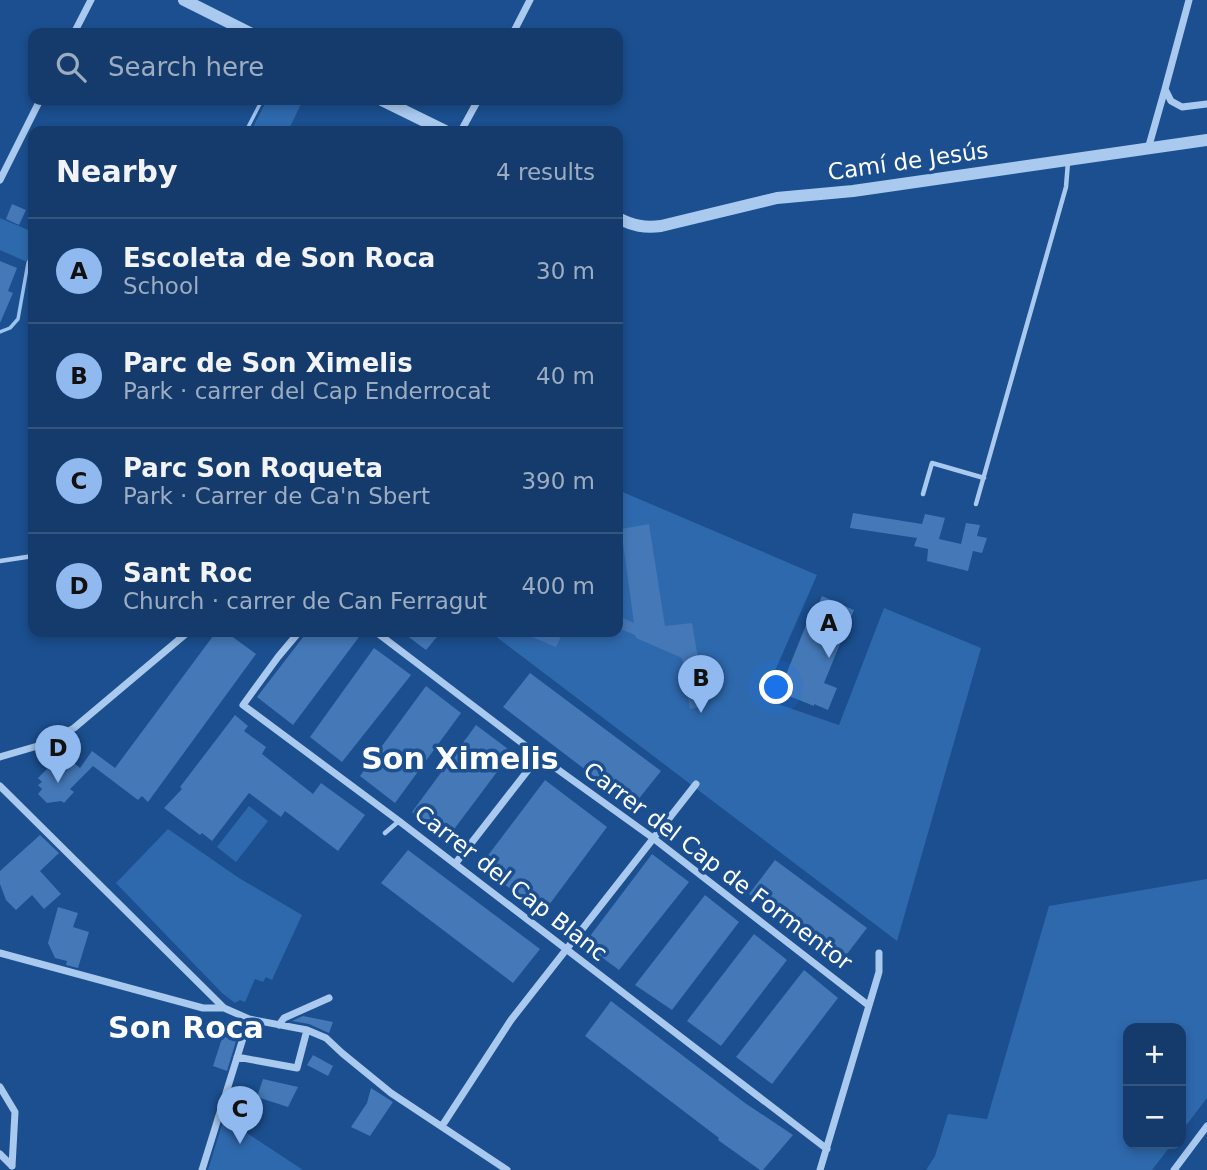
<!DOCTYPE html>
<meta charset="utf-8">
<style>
body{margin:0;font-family:"DejaVu Sans",sans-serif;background:#214673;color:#f1f3f6}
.controls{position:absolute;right:21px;bottom:21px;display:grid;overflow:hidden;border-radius:14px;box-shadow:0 4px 10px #0003}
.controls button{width:63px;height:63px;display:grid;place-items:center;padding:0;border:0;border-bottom:2px solid #33557e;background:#143b6b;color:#f1f3f6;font:35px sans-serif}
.you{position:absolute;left:777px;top:688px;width:24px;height:24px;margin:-18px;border:5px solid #fff;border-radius:50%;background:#1a73e8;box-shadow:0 0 0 10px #1a73e833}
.badge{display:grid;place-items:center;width:46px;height:46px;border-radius:50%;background:#90b9f0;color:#111;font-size:23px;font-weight:700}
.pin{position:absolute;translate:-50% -58px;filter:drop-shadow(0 2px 4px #0008)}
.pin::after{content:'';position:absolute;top:37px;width:24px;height:21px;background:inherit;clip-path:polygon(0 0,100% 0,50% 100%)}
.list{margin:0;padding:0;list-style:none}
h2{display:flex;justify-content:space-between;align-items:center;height:91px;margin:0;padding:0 28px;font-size:30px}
h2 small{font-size:23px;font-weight:400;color:#9dadc1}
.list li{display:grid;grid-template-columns:46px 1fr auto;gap:21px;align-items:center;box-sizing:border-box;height:105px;padding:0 28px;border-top:2px solid #33557e}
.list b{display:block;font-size:26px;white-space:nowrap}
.list p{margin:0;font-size:23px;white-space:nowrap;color:#9dadc1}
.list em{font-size:23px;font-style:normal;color:#9dadc1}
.icon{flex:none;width:38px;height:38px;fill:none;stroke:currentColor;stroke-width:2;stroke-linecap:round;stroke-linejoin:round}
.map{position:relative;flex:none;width:1207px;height:1170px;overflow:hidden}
.search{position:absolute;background:#143b6b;box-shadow:0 4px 10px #0003;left:28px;top:28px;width:595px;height:77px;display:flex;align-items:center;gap:18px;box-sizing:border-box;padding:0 24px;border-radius:14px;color:#9dadc1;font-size:26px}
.panel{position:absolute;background:#143b6b;box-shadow:0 4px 10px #0003;left:28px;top:126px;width:595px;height:511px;border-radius:14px}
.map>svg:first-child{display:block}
.green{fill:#2e69ad}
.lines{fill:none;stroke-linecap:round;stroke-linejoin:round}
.stream{stroke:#9cc4f0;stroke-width:3.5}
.building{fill:#4478b7}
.service{stroke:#a9c9ee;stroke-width:4.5}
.minor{stroke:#a9c9ee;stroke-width:7}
.tertiary{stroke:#a9c9ee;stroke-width:12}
.labels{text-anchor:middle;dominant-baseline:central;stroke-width:7;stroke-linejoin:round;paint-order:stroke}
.street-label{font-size:23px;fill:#fff;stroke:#1b4f8f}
.district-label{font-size:30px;font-weight:bold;fill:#fff;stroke:#1b4f8f}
</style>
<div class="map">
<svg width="1207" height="1170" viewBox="0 0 1207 1170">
<rect width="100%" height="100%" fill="#1b4f8f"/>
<path class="green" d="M267,100H303L288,131H261L253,127Z
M0,218L33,232V249L27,262L0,250Z
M618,490L817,575L763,698L769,701L839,725L884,608L981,648L897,941L490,632H618Z
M249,806L268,821L236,862L217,847Z
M168,829L239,878L302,915L272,980L266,977L263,982L255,979L245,1002L240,1000L235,1003L222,993L116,883Z
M1207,879V1098L1181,1132V1028H1128V1144H1172L1152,1170H926L935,1156L948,1114L987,1119L1049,906Z
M224,1118L303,1170H208Z"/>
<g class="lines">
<path class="stream" d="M246,131L262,100
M0,332L10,328L18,319L28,263L33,254"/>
</g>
<path class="building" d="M12,204L26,210L19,225L6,219Z
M0,261L17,268L8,291L13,293L0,323Z
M853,513L922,524L925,514L945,518L939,539L961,544L966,523L980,525L977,536L987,538L982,553L973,551L968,571L927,561L928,549L914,546L917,538L850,528Z
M649,524L665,626L692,623L706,706L690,709L682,658L636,638L635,635L618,628V616L634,623L621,529Z
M822,596L854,610L824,683L837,688L828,710L814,704V706L779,692L812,610L815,612Z
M216,632H226L256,654L148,802L142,796L138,800L93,766L70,789L74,792L64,803L61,801L47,803L38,794L42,789L38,785L42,782L38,778L55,761L65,771L74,763L80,768L92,751L115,768Z
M307,632H353L359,637L293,725L257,697Z
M402,632H441L426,650Z
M520,632H563L556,647Z
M374,648L411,675L342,762L310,737Z
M530,673L661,771L633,806L503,707Z
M426,686L461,713L395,803L360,776Z
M235,715L248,726L244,731L266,747L262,754L313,794L321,783L365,815L338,851L285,811L281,817L249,793L212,841L202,833L200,835L164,808L182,789L180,787Z
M476,725L512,752L446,840L412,812Z
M545,780L607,827L543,913L480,866Z
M40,835L59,853L40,871L61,894L44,909L32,895L16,910L6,900L0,884V871Z
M408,850L540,949L513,983L381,883Z
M652,854L689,882L619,970L584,944Z
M775,860L867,928L840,963L749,894Z
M705,895L739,922L672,1010L635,985Z
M58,907L78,913L73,927L89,932L78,968L66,965L67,961L55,958L48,943Z
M754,934L787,960L721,1046L687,1021Z
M804,970L838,998L772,1084L736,1057Z
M611,1001L745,1103L793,1135L763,1170H760L718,1140L719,1138L585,1036Z
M303,1016L333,1022L329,1033L309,1024L292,1021Z
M226,1026L239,1031L227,1071L213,1066Z
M313,1055L333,1066L328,1076L307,1065Z
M263,1079L298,1087L288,1107L257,1097Z
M371,1088L393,1102L370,1136L351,1127L367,1103Z
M230,1101L243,1111L238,1122L226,1114Z"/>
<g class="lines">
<path class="service" d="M923,494L932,463L984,478
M976,504L1066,187L1068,162
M0,561L33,556
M385,833L399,821"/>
<path class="minor" d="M1189,0L1165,89L1171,101L1182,107L1207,104
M74,33L91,0
M513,33L530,0
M461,131L478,100
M1148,149L1165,89
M0,180L40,100
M299,632L278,657L243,705L399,821L827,1149
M376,632L539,756L653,838L868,1005
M0,757L41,745L74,728L188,632
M0,786L224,1008L249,1019L307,1030L326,1038L342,1053L391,1093L507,1170
M455,864L539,756
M0,953L203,1008H224
M279,1025L284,1018L329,998
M237,1057L297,1068L307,1030
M0,1087L15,1112L12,1166
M442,1126L511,1020L696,784
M0,1154L12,1166
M202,1170L249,1019
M820,1170L879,972V953
M1174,1170L1207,1126"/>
<path class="tertiary" d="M184,0L250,33
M382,100L445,131
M618,218C633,226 645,228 661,226L777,198L853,191L1207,140"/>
</g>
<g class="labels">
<g class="street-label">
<text transform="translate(908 161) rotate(-8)">Camí de Jesús</text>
<text transform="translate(718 866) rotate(37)">Carrer del Cap de Formentor</text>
<text transform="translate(511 883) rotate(38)">Carrer del Cap Blanc</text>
</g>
<g class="district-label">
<text x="460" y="758">Son Ximelis</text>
<text x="186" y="1027">Son Roca</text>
</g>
</g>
</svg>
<div class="controls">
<button>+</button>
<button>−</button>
</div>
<div class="you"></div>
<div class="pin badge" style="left:829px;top:658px">A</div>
<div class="pin badge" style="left:701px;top:713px">B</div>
<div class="pin badge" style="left:240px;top:1144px">C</div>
<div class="pin badge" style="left:58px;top:783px">D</div>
<div class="search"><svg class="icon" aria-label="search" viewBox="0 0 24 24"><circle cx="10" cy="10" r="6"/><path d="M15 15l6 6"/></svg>Search here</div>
<section class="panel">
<h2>Nearby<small>4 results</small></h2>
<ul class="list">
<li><span class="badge">A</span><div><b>Escoleta de Son Roca</b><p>School</p></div><em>30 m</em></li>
<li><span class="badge">B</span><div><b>Parc de Son Ximelis</b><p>Park · carrer del Cap Enderrocat</p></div><em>40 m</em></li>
<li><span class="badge">C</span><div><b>Parc Son Roqueta</b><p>Park · Carrer de Ca'n Sbert</p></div><em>390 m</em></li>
<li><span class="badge">D</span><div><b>Sant Roc</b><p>Church · carrer de Can Ferragut</p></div><em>400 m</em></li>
</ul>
</section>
</div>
